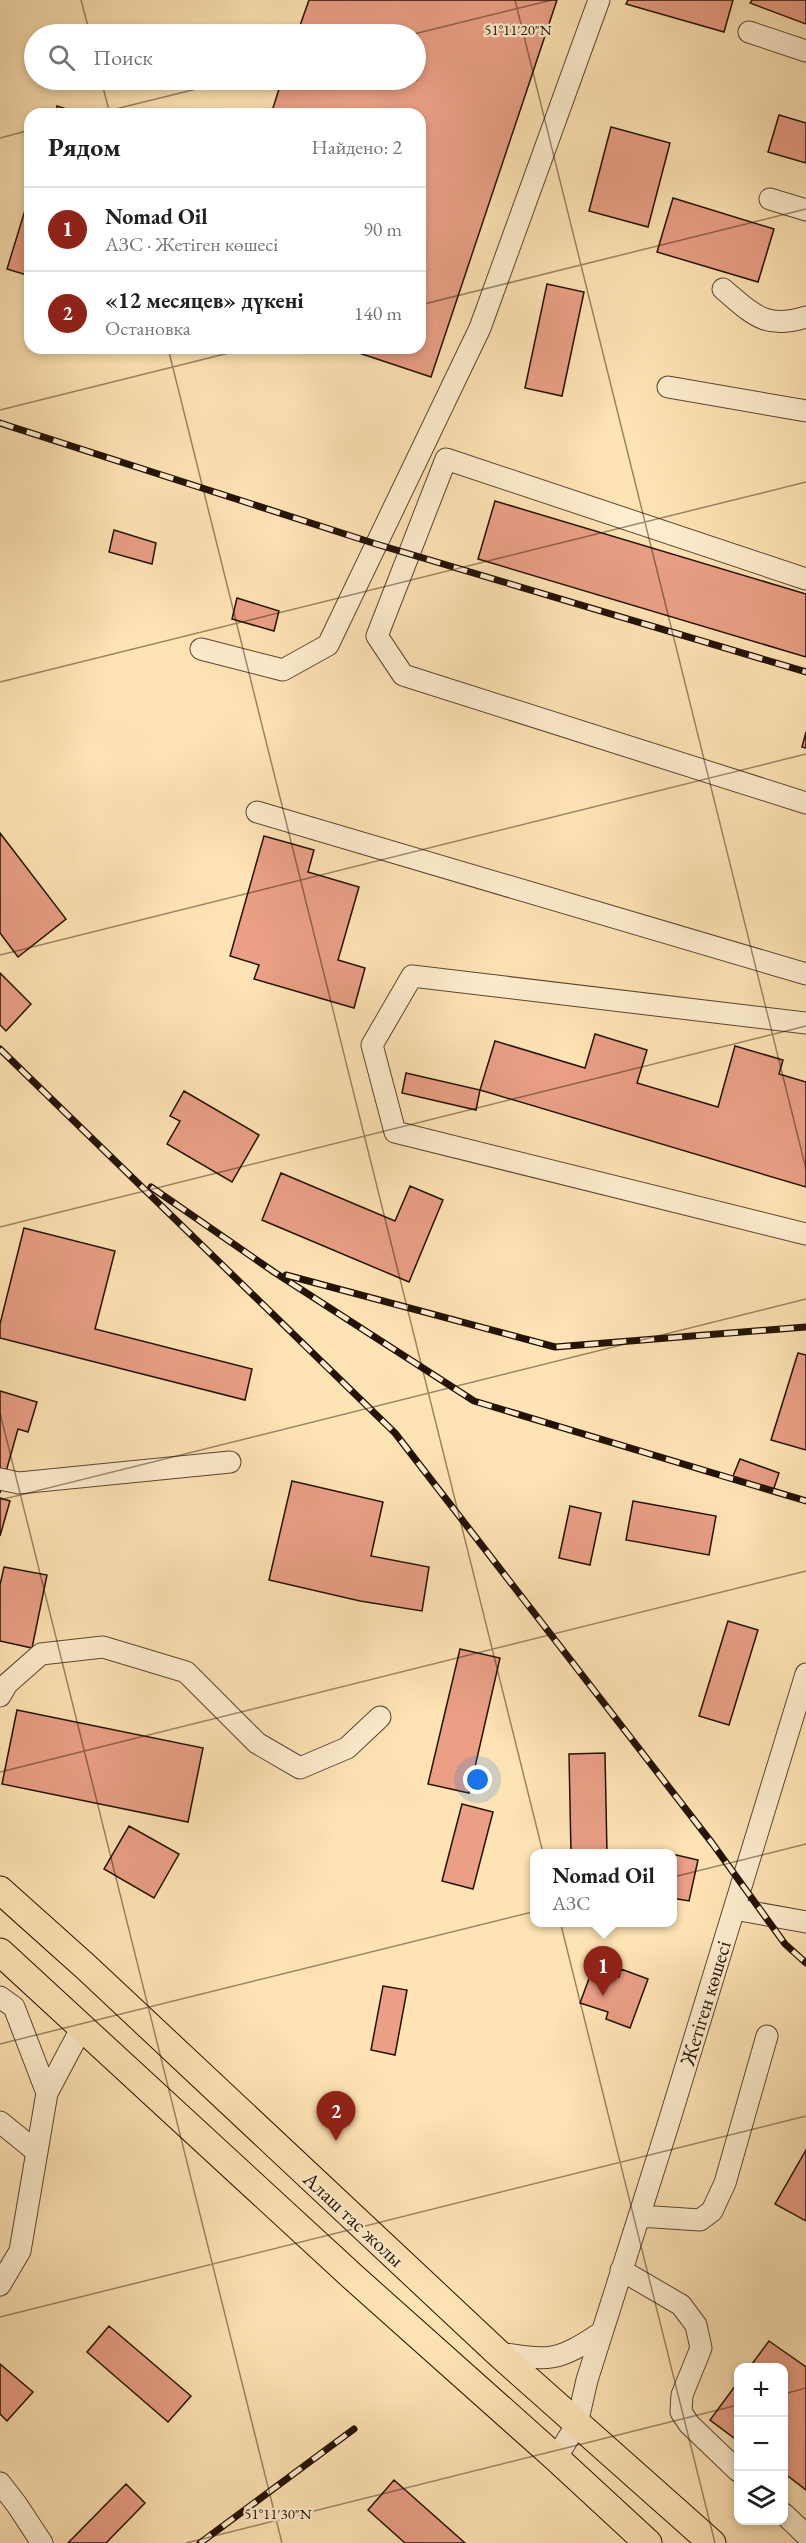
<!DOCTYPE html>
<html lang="ru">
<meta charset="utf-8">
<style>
body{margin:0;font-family:"EB Garamond",serif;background:#f6f6f6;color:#202124}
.controls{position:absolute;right:18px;bottom:18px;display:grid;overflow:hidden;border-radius:12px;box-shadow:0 3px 9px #0003}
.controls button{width:54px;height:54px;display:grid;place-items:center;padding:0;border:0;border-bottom:2px solid #e0e0e0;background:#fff;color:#202124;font:30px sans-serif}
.you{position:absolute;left:478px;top:1780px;width:21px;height:21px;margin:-15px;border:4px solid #fff;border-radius:50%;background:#1a73e8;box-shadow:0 0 0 9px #1a73e833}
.badge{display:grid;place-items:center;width:39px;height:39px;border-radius:50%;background:#8f2418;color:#fff;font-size:20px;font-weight:700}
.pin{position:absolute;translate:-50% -50px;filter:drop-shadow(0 2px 3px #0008)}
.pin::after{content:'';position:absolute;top:32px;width:21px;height:18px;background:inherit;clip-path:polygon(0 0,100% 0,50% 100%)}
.popup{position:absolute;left:530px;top:1849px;width:147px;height:78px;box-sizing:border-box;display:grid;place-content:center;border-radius:12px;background:#fff;filter:drop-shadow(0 2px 4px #0005);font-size:20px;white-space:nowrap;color:#757577}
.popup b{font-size:22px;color:#202124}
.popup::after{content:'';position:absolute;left:50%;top:100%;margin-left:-12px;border:12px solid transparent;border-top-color:#fff}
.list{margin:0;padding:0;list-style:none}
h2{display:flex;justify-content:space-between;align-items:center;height:78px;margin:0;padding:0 24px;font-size:26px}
h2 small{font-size:20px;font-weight:400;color:#757577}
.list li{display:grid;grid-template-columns:39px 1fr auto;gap:18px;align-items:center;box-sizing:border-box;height:84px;padding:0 24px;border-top:2px solid #e0e0e0}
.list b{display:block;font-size:22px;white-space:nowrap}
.list p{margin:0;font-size:20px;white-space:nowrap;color:#757577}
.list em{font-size:20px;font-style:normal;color:#757577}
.icon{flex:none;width:33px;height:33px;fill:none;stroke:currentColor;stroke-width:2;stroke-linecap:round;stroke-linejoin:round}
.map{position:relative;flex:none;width:806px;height:2543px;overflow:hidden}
.search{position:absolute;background:#fff;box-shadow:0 3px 9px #0003;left:24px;top:24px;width:402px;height:66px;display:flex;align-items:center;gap:15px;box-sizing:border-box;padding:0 21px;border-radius:33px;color:#757577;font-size:22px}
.panel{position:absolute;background:#fff;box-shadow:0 3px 9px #0003;left:24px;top:108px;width:402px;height:246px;border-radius:18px}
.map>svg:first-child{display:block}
.building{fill:#ea9f86;stroke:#231205;stroke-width:1.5}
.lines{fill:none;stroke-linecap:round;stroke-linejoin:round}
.minor-casing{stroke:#5a4631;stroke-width:23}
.major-casing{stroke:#231205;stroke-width:29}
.minor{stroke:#feedce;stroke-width:21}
.major{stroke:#fee3b4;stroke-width:27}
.rail-casing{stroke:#231205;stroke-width:7}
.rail{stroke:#feedce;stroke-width:4.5;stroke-dasharray:14;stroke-linecap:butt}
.ticks{fill:none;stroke:#231205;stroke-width:1.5;stroke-opacity:0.45}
.labels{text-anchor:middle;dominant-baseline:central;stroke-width:4.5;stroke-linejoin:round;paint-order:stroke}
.street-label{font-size:21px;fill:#231205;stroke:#feedce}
.ticks-label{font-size:15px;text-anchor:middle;fill:#231205;stroke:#feedce;stroke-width:4.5;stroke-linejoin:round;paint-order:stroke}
</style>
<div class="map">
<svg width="806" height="2543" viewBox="0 0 806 2543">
<rect width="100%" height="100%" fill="#fee3b4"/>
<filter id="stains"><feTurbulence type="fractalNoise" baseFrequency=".00333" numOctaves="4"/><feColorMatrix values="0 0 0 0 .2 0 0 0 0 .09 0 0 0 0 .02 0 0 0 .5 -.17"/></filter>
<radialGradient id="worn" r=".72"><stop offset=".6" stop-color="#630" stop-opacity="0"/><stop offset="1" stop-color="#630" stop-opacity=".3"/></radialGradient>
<path class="building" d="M309,0H557L431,377L344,348H420V114H271L282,80H416V34H297Z
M628,0H733L724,32L626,4Z
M752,0H806V24L750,3Z
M57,106L82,114H55Z
M779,115L806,123V163L768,152Z
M611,127L670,143L648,227L589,211Z
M30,194V276L7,269Z
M673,198L774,229L758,282L657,252Z
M547,284L584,292L562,396L525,388Z
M495,501L806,594V657L478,559Z
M114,530L156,543L152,564L109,552Z
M237,598L279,611L274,631L232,619Z
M806,732V748L802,747Z
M0,833L66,919L18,957L0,933Z
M264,836L314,850L308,872L359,887L338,960L365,968L354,1008L254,979L259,965L230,956Z
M0,973L31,1004L6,1031L0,1025Z
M595,1034L647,1050L637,1083L718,1107L735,1046L783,1060L779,1074L806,1082V1187L480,1090L495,1041L585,1068Z
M406,1073L480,1090L476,1110L402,1093Z
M184,1091L259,1135L232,1182L167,1144L180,1121L170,1116Z
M281,1173L395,1221L410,1186L443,1200L409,1282L262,1220Z
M24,1228L115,1251L95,1329L252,1369L245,1400L0,1338V1324Z
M798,1353L806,1355V1450L771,1440Z
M0,1391L37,1402L28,1432L18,1429L0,1493Z
M740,1459L779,1473L773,1491L733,1476Z
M292,1481L383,1502L371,1556L429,1567L422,1611L360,1601L269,1580Z
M0,1498L10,1501L0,1536Z
M633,1501L716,1516L709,1555L626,1540Z
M570,1506L601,1513L590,1565L559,1558Z
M4,1567L47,1575L32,1648L0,1641V1585Z
M728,1621L758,1630L729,1725L699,1716Z
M460,1649L500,1658L469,1793L428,1784Z
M17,1710L203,1748L188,1822L2,1784Z
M605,1753L607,1854H571L569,1754Z
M462,1804L493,1812L473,1889L442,1881Z
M129,1826L179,1854L154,1898L104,1869Z
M672,1854L698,1860L689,1901L672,1898Z
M593,1968L619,1977L621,1969L648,1979L630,2028L606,2019L608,2012L580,2003Z
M383,1986L407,1990L395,2055L371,2050Z
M806,2150V2221L775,2204Z
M109,2326L191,2396L168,2422L87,2352Z
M769,2341L806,2367V2490L784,2473V2368H749Z
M0,2364L33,2392L7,2421L0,2414Z
M738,2382V2441L710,2420Z
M394,2480L465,2543H405L368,2510Z
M126,2484L145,2503L106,2543H68Z"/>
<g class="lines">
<g class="minor-casing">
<path id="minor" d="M749,32L806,51
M770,199L806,210
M723,289C753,314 765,330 806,317
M668,387L806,411
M806,579L446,459L377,636L403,675L806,803
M201,649L283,670L328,645L480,328L599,0
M257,812L806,974
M806,1023L412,976L372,1045L395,1132L806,1234
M0,1479L19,1483L230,1462
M0,1696L7,1684L41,1654L103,1647L186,1672L257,1743L300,1768L347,1748L380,1717
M734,1909L806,1922
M0,1997L14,2007L47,2093
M0,2122L37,2152
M639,2216L700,2220L712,2211L725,2183L767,2036
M621,2270L681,2305L696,2325L701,2348L682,2395L681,2412L689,2424L738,2471
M0,2285L20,2251L47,2093L82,2027
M498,2353C551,2361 557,2362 602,2332
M556,2458L577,2424L587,2380L668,2125L806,1674
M0,2483L17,2505L42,2543
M784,2514L806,2535"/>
</g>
<g class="major-casing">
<path id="major" d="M0,1890L86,1967L498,2353L712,2543
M0,1952L353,2277L556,2458L648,2543"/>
</g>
<use href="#minor" class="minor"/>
<use href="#major" class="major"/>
<g class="rail-casing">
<path id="rail" d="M0,423L376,544L806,672
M0,1049L395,1433L712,1843L785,1944L806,1963
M151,1187L274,1272L474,1401L806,1501
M286,1275L555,1347L806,1327
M200,2543L354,2429"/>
</g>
<use href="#rail" class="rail"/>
</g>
<path class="ticks" d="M81,0L90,34M515,0L806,1169M414,34L552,0M101,80L110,114M95,114L233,80M0,138L30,130M420,305L806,209M168,348L715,2543M0,410L249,348M0,682L806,482M0,955L806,754M0,1227L806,1026M0,1413L282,2543M0,1500L806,1299M0,1772L806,1571M0,2044L806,1844M0,2317L806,2116M784,2394L806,2388M186,2543L738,2405"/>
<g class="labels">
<g class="street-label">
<text transform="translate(705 2003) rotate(-73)">Жетіген көшесі</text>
<text transform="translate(354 2219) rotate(43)">Алаш тас жолы</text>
</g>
</g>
<g class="ticks-label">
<text x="518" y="35">51°11'20"N</text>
<text x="278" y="2519">51°11'30"N</text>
</g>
<rect width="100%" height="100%" filter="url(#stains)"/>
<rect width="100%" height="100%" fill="url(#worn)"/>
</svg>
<div class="controls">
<button>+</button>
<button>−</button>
<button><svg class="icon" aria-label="layers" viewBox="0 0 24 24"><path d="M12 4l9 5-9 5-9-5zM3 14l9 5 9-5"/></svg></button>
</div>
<div class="you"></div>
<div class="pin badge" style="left:603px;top:1996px">1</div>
<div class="popup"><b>Nomad Oil</b>АЗС</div>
<div class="pin badge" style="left:336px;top:2141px">2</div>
<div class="search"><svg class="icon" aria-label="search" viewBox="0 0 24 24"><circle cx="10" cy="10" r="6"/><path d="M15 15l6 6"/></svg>Поиск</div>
<section class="panel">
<h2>Рядом<small>Найдено: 2</small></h2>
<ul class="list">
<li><span class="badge">1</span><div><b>Nomad Oil</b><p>АЗС · Жетіген көшесі</p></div><em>90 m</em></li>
<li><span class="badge">2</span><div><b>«12 месяцев» дүкені</b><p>Остановка</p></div><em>140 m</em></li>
</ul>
</section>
</div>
